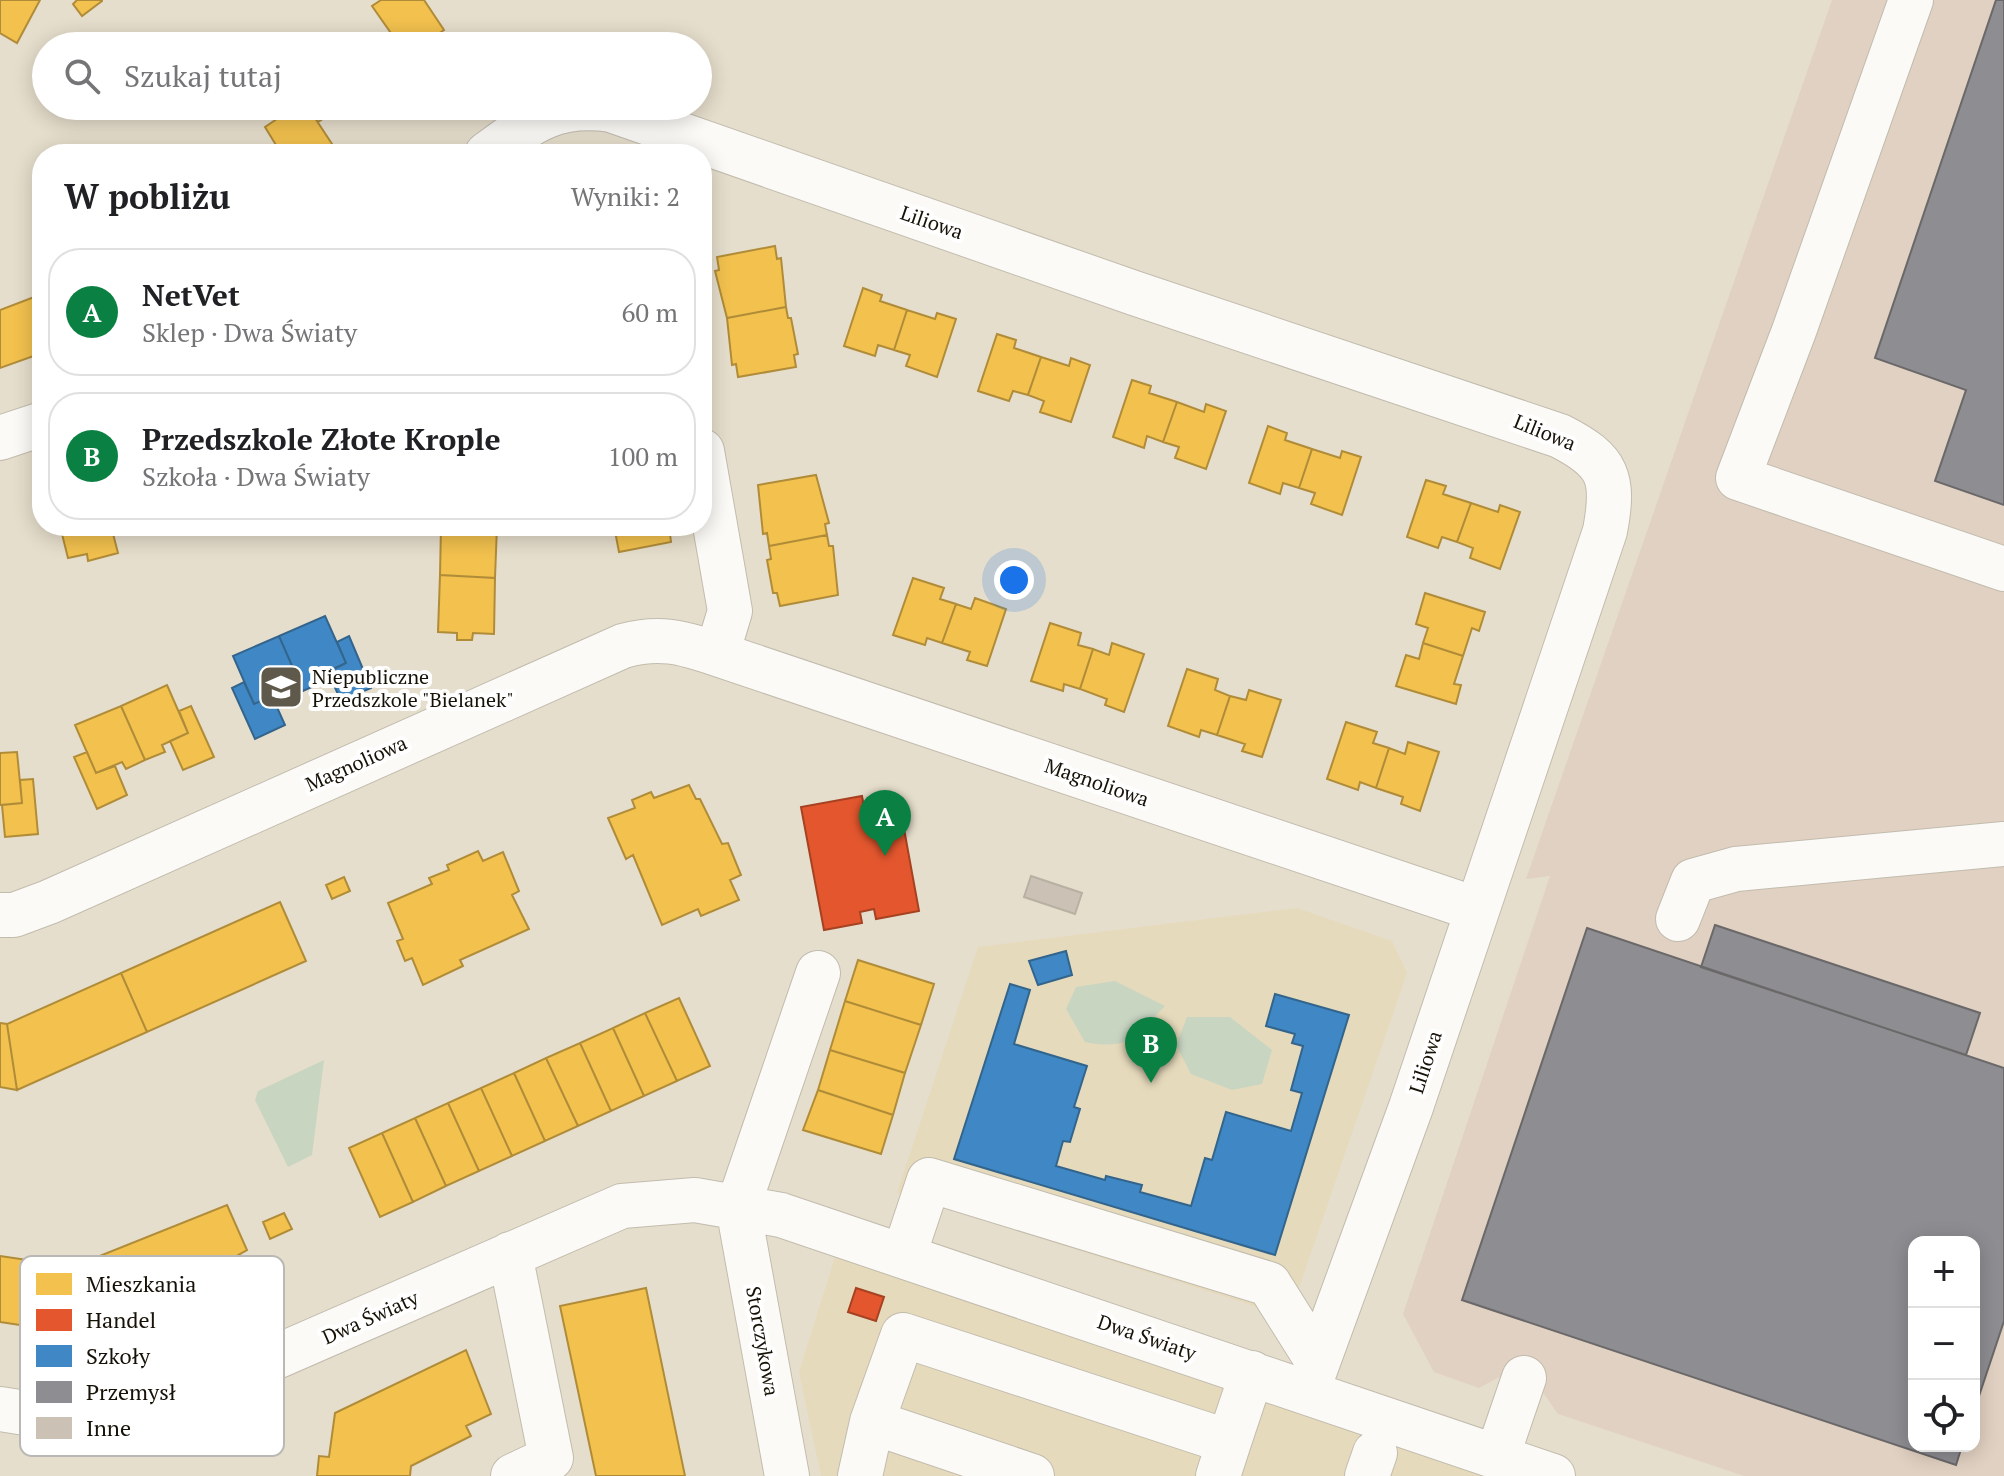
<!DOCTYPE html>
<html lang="pl">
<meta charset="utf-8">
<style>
body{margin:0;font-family:"PT Serif",serif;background:#f2f2f2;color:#202124}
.controls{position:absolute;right:24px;bottom:24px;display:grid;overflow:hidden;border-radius:16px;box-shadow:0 4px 20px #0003}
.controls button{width:72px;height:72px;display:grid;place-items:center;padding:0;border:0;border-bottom:2px solid #e0e0e0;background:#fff;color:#202124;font:40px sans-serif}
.you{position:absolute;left:1014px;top:580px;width:28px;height:28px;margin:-20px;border:6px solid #fff;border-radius:50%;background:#1a73e8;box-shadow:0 0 0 12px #1a73e833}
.badge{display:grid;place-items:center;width:52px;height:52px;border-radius:50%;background:#0b8043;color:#fff;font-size:26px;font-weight:700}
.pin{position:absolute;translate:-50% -66px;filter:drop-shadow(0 2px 4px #0008)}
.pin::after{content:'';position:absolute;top:42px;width:28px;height:24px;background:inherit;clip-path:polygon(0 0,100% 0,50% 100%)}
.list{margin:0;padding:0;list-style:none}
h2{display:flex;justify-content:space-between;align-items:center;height:104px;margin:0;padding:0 32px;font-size:34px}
h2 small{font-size:26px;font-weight:400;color:#757577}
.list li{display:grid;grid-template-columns:52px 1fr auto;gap:24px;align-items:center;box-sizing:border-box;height:128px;margin:0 16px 16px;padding:0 16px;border:2px solid #e0e0e0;border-radius:32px}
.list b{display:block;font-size:30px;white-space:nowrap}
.list p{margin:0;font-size:26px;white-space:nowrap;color:#757577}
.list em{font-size:26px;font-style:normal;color:#757577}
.icon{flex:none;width:44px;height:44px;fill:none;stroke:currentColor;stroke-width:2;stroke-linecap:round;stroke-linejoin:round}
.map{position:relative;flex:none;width:2004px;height:1476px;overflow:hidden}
.search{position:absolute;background:#fff;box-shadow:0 4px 20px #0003;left:32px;top:32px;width:680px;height:88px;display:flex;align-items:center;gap:20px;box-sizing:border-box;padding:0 28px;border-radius:44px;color:#757577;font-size:30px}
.panel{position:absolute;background:#fff;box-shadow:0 4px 20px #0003;left:32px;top:144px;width:680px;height:392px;border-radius:32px}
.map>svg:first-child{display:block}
.built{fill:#e6dabc}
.industrial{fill:#e1d1c2;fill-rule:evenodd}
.green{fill:#c8d5c1}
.homes{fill:#f2c14e;stroke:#b08c39;stroke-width:2}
.shops{fill:#e4572e;stroke:#a64222;stroke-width:2}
.schools{fill:#3f88c5;stroke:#33658c;stroke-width:2}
.industry{fill:#8d8d92;stroke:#6a6868;stroke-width:2}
.building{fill:#cbc2b5;stroke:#b8b0a3;stroke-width:2}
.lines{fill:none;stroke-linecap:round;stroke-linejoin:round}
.minor-casing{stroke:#c2bcae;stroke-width:46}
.minor{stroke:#fbfaf7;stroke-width:44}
.labels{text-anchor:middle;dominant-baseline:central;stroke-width:8;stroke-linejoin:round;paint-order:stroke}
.street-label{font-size:20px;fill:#171207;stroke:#fff}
.poi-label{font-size:20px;fill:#171207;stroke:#fff;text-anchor:start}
.key{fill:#fff;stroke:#b9b8b5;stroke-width:2}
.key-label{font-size:22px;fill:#171207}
</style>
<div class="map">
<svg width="2004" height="1476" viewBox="0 0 2004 1476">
<rect width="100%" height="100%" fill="#e6decc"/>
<path class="built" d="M1297,908L1392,941L1407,973L1299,1288L1264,1309L897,1193L978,947Z
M836,1254L1490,1476H821L799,1372Z"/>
<path class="industrial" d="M1832,0H2004V1476H1744L1558,1414L1537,1384L1507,1373L1479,1388L1434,1372L1403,1314L1550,876L1526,879ZM1914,1242H1974V1446H1914Z"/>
<path class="green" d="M1115,981L1165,1006C1135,1036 1130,1051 1085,1042L1066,1009L1076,987Z
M1187,1017H1230L1272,1050L1262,1084L1232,1090L1191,1074L1176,1045Z
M324,1060L312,1155L288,1167L255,1100L258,1091Z"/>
<path class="homes" d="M0,0H40L17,43L0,33Z
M77,0H102V1L82,16L73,4Z
M381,0H424L444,30L425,43L422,37L409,46H400L372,6Z
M296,106H307L338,153L287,154L276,145L265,127Z
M307,106H329L333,112L318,122Z
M775,246L777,259L781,258L786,307L727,318L715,271L719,270L717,257Z
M863,288L882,295L880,301L907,310L894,350L878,345L875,356L844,346Z
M42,294V353L0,368V310Z
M786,307L788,318H791L798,354L794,355L796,367L738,377L736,364L732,365L727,318Z
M907,310L935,319L937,313L956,319L937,377L906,366L910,355L894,350Z
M997,334L1016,340L1014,348L1041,357L1028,395L1013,391L1009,401L978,391Z
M1041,357L1069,366L1071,358L1090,365L1071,422L1040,412L1044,401L1028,395Z
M1132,380L1151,386L1149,393L1177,402L1163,442L1147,436L1144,448L1113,437Z
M1177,402L1204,412L1206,404L1226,411L1206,469L1175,458L1179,447L1163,442Z
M1268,426L1287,433L1285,440L1312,449L1299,488L1283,483L1280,494L1249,483Z
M1312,449L1340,458L1342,451L1361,457L1342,515L1311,504L1315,493L1299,488Z
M816,475L829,523L825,524L827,535L769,546L767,533L763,534L758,485Z
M1426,480L1446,486L1443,494L1471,503L1457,542L1442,537L1438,548L1407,537Z
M1471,503L1498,512L1500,505L1520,512L1500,569L1470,558L1473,548L1457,542Z
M60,526H111L118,553L88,561L87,554L68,558Z
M441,526H497L495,578L440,575Z
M614,526H669L671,542L619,552Z
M827,535L829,546H833L838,595L780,606L777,593H773L767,560L771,559L769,546Z
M440,575L495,578L494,634L473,633L472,640H457V633L438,632Z
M913,578L944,588L940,599L956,604L942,643L927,638L925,645L893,635Z
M1425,593L1485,612L1479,631L1472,628L1463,656L1423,643L1428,628L1416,624Z
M975,598L1006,609L987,666L967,660L970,652L942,643L956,604L971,609Z
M1050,623L1081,633L1078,645L1093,649L1080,689L1064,684L1063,691L1031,681Z
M1112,643L1144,654L1124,712L1105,705L1107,699L1080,689L1093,649L1109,655Z
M1423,643L1463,656L1454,684L1461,685L1456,704L1396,686L1406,655L1419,659Z
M1187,669L1218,679L1215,690L1230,696L1217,735L1201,730L1199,737L1168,726Z
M167,685L188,733L162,745L165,752L145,760L121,706Z
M1249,690L1281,700L1262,757L1242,751L1245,744L1217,735L1230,696L1246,700Z
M121,706L145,760L126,769L122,762L96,773L75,725Z
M191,706L214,757L183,770L170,741L188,733L179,711Z
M1346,722L1377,732L1373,743L1389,748L1376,788L1360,782L1358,790L1327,779Z
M1408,742L1439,752L1420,811L1401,804L1403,797L1376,788L1389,748L1405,754Z
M17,752L22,803L0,805V753Z
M87,752L96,773L115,766L127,795L97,809L74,757Z
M33,779L38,834L5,837L2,805L22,803L20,780Z
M689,785L696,799H700L722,844L728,843L741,875L730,880L739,900L701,916L698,909L662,925L633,855L626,859L608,818L635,808L632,800L651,792L654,798Z
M478,851L483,861L503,852L519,891L512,895L529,929L460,960L463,966L423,985L412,958L405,961L397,941L403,939L388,903L432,884L429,878L449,870L447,865Z
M344,877L350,891L332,899L326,885Z
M280,902L306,961L147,1032L121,973Z
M858,960L934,984L921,1025L845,1001Z
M121,973L147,1032L17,1090L7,1024Z
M679,998L710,1066L677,1081L645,1013Z
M845,1001L921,1025L905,1073L830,1050Z
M645,1013L677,1081L644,1096L613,1028Z
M0,1023L7,1024L17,1090L0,1087Z
M613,1028L644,1096L611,1111L580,1043Z
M580,1043L611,1111L578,1126L546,1058Z
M830,1050L905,1073L893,1115L818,1090Z
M546,1058L578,1126L545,1141L514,1073Z
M514,1073L545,1141L512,1156L481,1088Z
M481,1088L512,1156L479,1171L448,1103Z
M818,1090L893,1115L881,1154L803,1130Z
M448,1103L479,1171L446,1186L415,1118Z
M415,1118L446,1186L413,1202L382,1133Z
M382,1133L413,1202L380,1217L349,1148Z
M227,1205L247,1250L196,1279L201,1291L150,1317L143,1306L116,1320L87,1261Z
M284,1213L292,1229L270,1239L263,1222Z
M0,1256L75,1267L87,1261L116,1320L86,1335L0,1322Z
M646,1288L685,1476H596L560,1306Z
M466,1350L491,1414L466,1426L471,1436L411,1466L410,1476H317L319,1456L329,1457L335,1413Z"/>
<path class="shops" d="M862,796L865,813L900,807L919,911L876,919L874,909L860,912L862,923L824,930L801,807Z
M856,1288L884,1297L876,1321L848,1312Z"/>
<path class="schools" d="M325,616L346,663L320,675L323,682L303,691L279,636Z
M279,636L303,691L283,700L280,693L254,704L233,656Z
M349,636L371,688L341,701L328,672L346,663L337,642Z
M244,682L254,704L272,696L285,725L255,739L232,688Z
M1066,951L1072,975L1038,985L1029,961Z
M1010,984L1030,990L1014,1044L1087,1066L1074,1107L1080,1109L1070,1142L1063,1141L1056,1166L1105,1180L1106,1176L1142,1185L1140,1192L1191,1206L1205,1158L1212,1160L1226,1112L1291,1131L1302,1093L1291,1090L1303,1046L1292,1043L1295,1034L1266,1026L1275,994L1349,1015L1275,1255L954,1159Z"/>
<path class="industry" d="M1996,0H2004V505L1935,481L1966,390L1875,358Z
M1715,925L1980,1013L1966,1055L1701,967Z
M1587,928L2004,1068V1321L1974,1411V1242H1914V1446H1962L1956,1465L1462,1300Z"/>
<path class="building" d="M1031,876L1082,893L1075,914L1024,897Z"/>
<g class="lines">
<g class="minor-casing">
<path id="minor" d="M1911,0L1794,331L1738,478L2004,569
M487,154C531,122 555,102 611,110L1134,293L1560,436C1609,461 1615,478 1605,531L1411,1107L1307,1392
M0,438L42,424
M702,451L730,611L717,654
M0,915H14L49,902L623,646C659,636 682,642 717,654L1476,909
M1678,919L1693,881L1736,869L2004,844
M510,1254L551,1458L513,1476
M904,1255L929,1180L1269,1284L1318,1362
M0,1409L94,1424L159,1408L622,1206L695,1200L781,1215L1553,1476
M872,1422L1032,1476
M1229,1442L1252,1373
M1497,1457L1524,1378
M787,1476L738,1207L818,973
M860,1476L872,1422L903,1335L1229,1442L1218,1476
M1367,1476L1375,1453"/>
</g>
<use href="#minor" class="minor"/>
</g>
<defs>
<g id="school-square" transform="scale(2.3)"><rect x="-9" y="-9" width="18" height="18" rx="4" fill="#5f594c" stroke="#fff"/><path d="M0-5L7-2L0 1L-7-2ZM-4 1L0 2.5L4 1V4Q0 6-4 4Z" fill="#fff"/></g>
</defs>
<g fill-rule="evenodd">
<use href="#school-square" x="281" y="687"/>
</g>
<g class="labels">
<g class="street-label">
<text transform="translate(932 222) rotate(19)">Liliowa</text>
<text transform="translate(1545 432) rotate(22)">Liliowa</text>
<text transform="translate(356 763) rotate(-24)">Magnoliowa</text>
<text transform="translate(1097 782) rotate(19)">Magnoliowa</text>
<text transform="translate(1425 1062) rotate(-72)">Liliowa</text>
<text transform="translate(370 1317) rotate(-24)">Dwa Światy</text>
<text transform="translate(1147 1337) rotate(19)">Dwa Światy</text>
<text transform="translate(763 1341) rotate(80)">Storczykowa</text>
</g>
<g class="poi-label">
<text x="312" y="676">Niepubliczne<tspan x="312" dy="23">Przedszkole "Bielanek"</tspan></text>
</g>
</g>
<rect x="20" y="1256" width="264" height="200" rx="12" class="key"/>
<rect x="36" y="1273" width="36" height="22" fill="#f2c14e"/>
<rect x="36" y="1309" width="36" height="22" fill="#e4572e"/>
<rect x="36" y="1345" width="36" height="22" fill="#3f88c5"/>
<rect x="36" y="1381" width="36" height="22" fill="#8d8d92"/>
<rect x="36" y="1417" width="36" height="22" fill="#cbc2b5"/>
<g class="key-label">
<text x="86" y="1292">Mieszkania</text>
<text x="86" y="1328">Handel</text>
<text x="86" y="1364">Szkoły</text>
<text x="86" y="1400">Przemysł</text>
<text x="86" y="1436">Inne</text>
</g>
</svg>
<div class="controls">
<button>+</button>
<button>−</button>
<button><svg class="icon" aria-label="locate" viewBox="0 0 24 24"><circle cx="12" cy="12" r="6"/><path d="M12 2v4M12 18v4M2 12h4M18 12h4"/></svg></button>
</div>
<div class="you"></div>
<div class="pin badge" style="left:885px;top:856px">A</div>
<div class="pin badge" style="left:1151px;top:1083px">B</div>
<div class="search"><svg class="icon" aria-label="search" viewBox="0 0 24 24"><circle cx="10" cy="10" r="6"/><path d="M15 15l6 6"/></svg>Szukaj tutaj</div>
<section class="panel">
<h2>W pobliżu<small>Wyniki: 2</small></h2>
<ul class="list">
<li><span class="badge">A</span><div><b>NetVet</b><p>Sklep · Dwa Światy</p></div><em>60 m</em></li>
<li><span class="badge">B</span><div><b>Przedszkole Złote Krople</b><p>Szkoła · Dwa Światy</p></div><em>100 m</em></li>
</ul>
</section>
</div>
